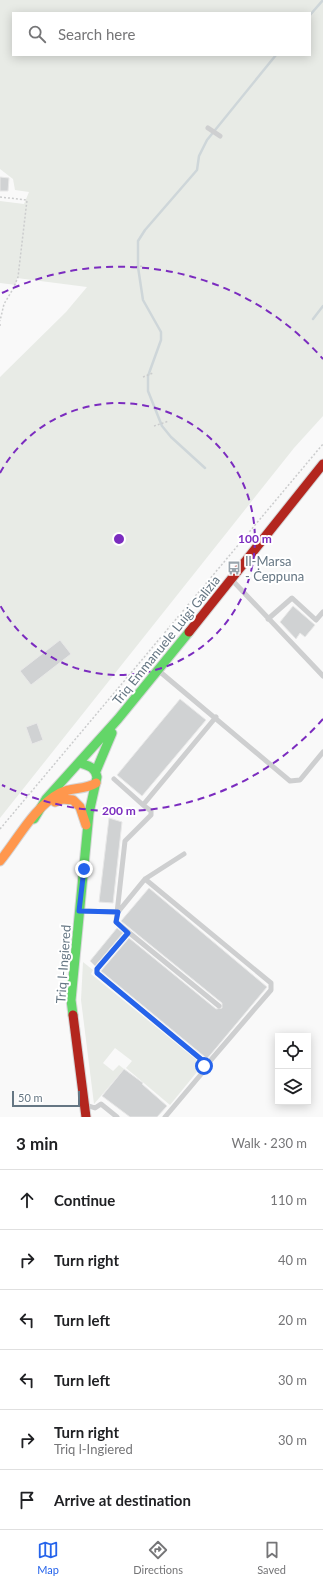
<!DOCTYPE html>
<meta charset="utf-8">
<style>
body{margin:0;font-family:Lato,sans-serif;background:#f2f2f2;color:#202124}
.controls{position:absolute;right:12px;bottom:12px;display:grid;overflow:hidden;border-radius:0px;box-shadow:0 2px 10px #0003}
.controls button{width:36px;height:36px;display:grid;place-items:center;padding:0;border:0;border-bottom:1px solid #e0e0e0;background:#fff;color:#202124;font:20px sans-serif}
.scale{position:absolute;left:12px;bottom:10px;width:68px;box-sizing:border-box;padding-left:4px;border:2px solid #657683;border-top:0;font-size:11px;line-height:14px;white-space:nowrap;color:#657683;-webkit-text-stroke:3px #fff;paint-order:stroke}
.stop{position:absolute;width:12px;height:12px;margin:-9px;border:3px solid #2563eb;border-radius:50%;background:#fff}
.stop.end{background:#2563eb;border-color:#fff;box-shadow:0 1px 4px #0008}
.list{margin:0;padding:0;list-style:none}
h2{display:flex;justify-content:space-between;align-items:center;height:52px;margin:0;padding:0 16px;font-size:17px}
h2 small{font-size:13px;font-weight:400;color:#757577}
.list li{display:grid;grid-template-columns:26px 1fr auto;gap:12px;align-items:center;box-sizing:border-box;height:60px;padding:0 16px;border-top:1px solid #e0e0e0}
.list b{display:block;font-size:15px;white-space:nowrap}
.list p{margin:0;font-size:13px;white-space:nowrap;color:#757577}
.list em{font-size:13px;font-style:normal;color:#757577}
.icon{flex:none;width:22px;height:22px;fill:none;stroke:currentColor;stroke-width:2;stroke-linecap:round;stroke-linejoin:round}
.map{position:relative;flex:none;width:323px;height:1117px;overflow:hidden}
.search{position:absolute;background:#fff;box-shadow:0 2px 10px #0003;left:12px;right:12px;top:12px;height:44px;display:flex;align-items:center;gap:10px;box-sizing:border-box;padding:0 14px;border-radius:0px;color:#757577;font-size:15px}
.sheet{height:412px;background:#fff}
nav{display:flex;justify-content:space-around;align-items:center;box-sizing:border-box;height:56px;border-top:1px solid #e0e0e0;background:#fff;font-size:11px;color:#757577}
nav a{display:grid;justify-items:center;gap:2px}
nav .on{color:#2563eb}
.map>svg:first-child{display:block}
.green{fill:#e8ebe6;fill-rule:evenodd}
.lines{fill:none;stroke-linecap:round;stroke-linejoin:round}
.stream{stroke:#ced6d9;stroke-width:2.5}
.building{fill:#d0d2d3;stroke:#e8e8e8}
.fast-casing{stroke:#d5d6d7;stroke-width:11}
.slow-casing{stroke:#d5d6d7;stroke-width:11}
.jam-casing{stroke:#d5d6d7;stroke-width:11}
.path{stroke:#cbcccd;stroke-width:1.5;stroke-dasharray:2 2;stroke-linecap:butt}
.lane{stroke:#cecfd0;stroke-width:5}
.fast{stroke:#63d668;stroke-width:9}
.slow{stroke:#ff974d;stroke-width:9}
.jam{stroke:#b3261e;stroke-width:9}
.route{stroke:#2563eb;stroke-width:5}
.ring{fill:none;stroke:#7b2cbf;stroke-width:2;stroke-dasharray:7 5}
.labels{text-anchor:middle;dominant-baseline:central;stroke-width:4;stroke-linejoin:round;paint-order:stroke}
.poi-label{font-size:13px;fill:#657683;stroke:#fff;text-anchor:start}
.street-label{font-size:13px;fill:#657683;stroke:#fff}
.centre{fill:#7b2cbf;stroke:#fff;stroke-width:2}
.ring-label{font-size:12px;text-anchor:middle;font-weight:bold;fill:#7b2cbf;stroke:#fff;stroke-width:4;stroke-linejoin:round;paint-order:stroke}
</style>
<div class="map">
<svg width="323" height="1117" viewBox="0 0 323 1117">
<rect width="100%" height="100%" fill="#f9f9f9"/>
<path class="green" d="M0,0H323V416L294,448L0,818V377L66,312L87,287L17,278L16,285L0,283V201L24,204L29,192L15,190L13,179L0,169ZM13,13H310V55H13Z
M83,962L93,970L91,974L199,1062L201,1067L170,1105L126,1068L132,1061L115,1048L103,1063L113,1071L119,1065L124,1069L94,1104L81,1000Z"/>
<g class="lines">
<path class="stream" d="M310,15L323,0
M313,319L323,306
M205,468L171,437L162,426L148,391V376L161,340V332L143,300L138,267V241L145,230L197,170L199,156L207,140L276,55"/>
</g>
<path class="building" d="M0,177L9,178L8,191H0Z
M293,606L315,625L305,637L300,633L296,639L280,622Z
M60,640L71,654L31,685L20,671Z
M180,699L206,720L142,796L117,775Z
M37,723L43,740L32,744L26,727Z
M109,818L122,822L113,903L99,902Z
M149,888L267,987L206,1060L205,1057L101,971L129,938L216,1009L222,1008V1003L121,921Z
M117,928L123,933L95,966L90,961Z
M124,1069L143,1083L142,1084L167,1106L157,1117H130L102,1096Z"/>
<g class="lines">
<g class="fast-casing">
<path id="fast" d="M96,771L112,733
M34,819L46,799L118,719L189,632
M73,1015L71,1000L89,813L97,777C95,767 89,766 80,763"/>
</g>
<g class="slow-casing">
<path id="slow" d="M55,802L62,799L73,800L80,807L86,825
M0,861C18,839 34,807 60,793C72,787 85,790 96,783"/>
</g>
<g class="jam-casing">
<path id="jam" d="M189,632L323,464
M73,1015L86,1117"/>
</g>
<path class="path" d="M0,197L27,200L18,277L13,289L4,304L0,321
M132,267L144,266
M0,324V328
M143,377L153,373
M154,426L169,421
M0,829L323,444"/>
<path class="lane" d="M208,128L220,136
M233,581L323,676
M268,619L292,598L316,620L323,612
M159,671L290,781L300,780L323,752
M114,779L143,805L216,717
M143,805L151,811V815L125,841L116,922L219,1006
M145,879L271,983V990L210,1061
M80,911L118,912L145,879L184,854
M128,933L97,969V973L202,1060L203,1072L165,1117
M86,1105L95,1108L101,1104L117,1117"/>
<use href="#fast" class="fast"/>
<use href="#slow" class="slow"/>
<use href="#jam" class="jam"/>
</g>
<g class="lines">
<path class="route" d="M84,869L79,911L118,912L116,922L128,933L97,969V973L202,1060L204,1066"/>
</g>
<g class="ring">
<path d="M0 473A136 136 0 1 1 0 605"/>
<path d="M323 719A272 272 0 0 1 2 785M2 293A272 272 0 0 1 323 359"/>
</g>
<defs>
<g id="bus-bare" transform="scale(1.08)"><path d="M-5-6H5V4H4V6H2V4H-2V6H-4V4H-5ZM-3.5-4V0h7V-4ZM-3.5 1.2v1.5H-2V1.2ZM2 1.2v1.5H3.5V1.2Z" fill="#99a4ac" stroke="#fff" stroke-width="2.5" paint-order="stroke"/></g>
</defs>
<g fill-rule="evenodd">
<use href="#bus-bare" x="234" y="568"/>
</g>
<g class="labels">
<g class="poi-label">
<text x="245" y="561">Il-Marsa<tspan x="245" dy="15">- Ċeppuna</tspan></text>
</g>
<g class="street-label">
<text transform="translate(166 640) rotate(-51)">Triq Emmanuele Luigi Galizia</text>
<text transform="translate(63 964) rotate(-86)">Triq l-Ingiered</text>
</g>
</g>
<circle cx="119" cy="539" r="6" class="centre"/>
<g class="ring-label">
<text x="255" y="543">100 m</text>
<text x="119" y="815">200 m</text>
</g>
</svg>
<div class="controls">
<button><svg class="icon" aria-label="locate" viewBox="0 0 24 24"><circle cx="12" cy="12" r="6"/><path d="M12 2v4M12 18v4M2 12h4M18 12h4"/></svg></button>
<button><svg class="icon" aria-label="layers" viewBox="0 0 24 24"><path d="M12 4l9 5-9 5-9-5zM3 14l9 5 9-5"/></svg></button>
</div>
<div class="scale">50 m</div>
<div class="stop" style="left:204px;top:1066px"></div>
<div class="stop end" style="left:84px;top:869px"></div>
<div class="search"><svg class="icon" aria-label="search" viewBox="0 0 24 24"><circle cx="10" cy="10" r="6"/><path d="M15 15l6 6"/></svg>Search here</div>
</div>
<section class="sheet">
<h2>3 min<small>Walk · 230 m</small></h2>
<ul class="list">
<li><svg class="icon" aria-label="ahead" viewBox="0 0 24 24"><path d="M12 20V5M6 11l6-6 6 6"/></svg><div><b>Continue</b></div><em>110 m</em></li>
<li><svg class="icon" aria-label="right" viewBox="0 0 24 24"><path d="M7 20v-9h11M14 6l5 5-5 5"/></svg><div><b>Turn right</b></div><em>40 m</em></li>
<li><svg class="icon" aria-label="left" viewBox="0 0 24 24"><path d="M17 20v-9H6M10 6l-5 5 5 5"/></svg><div><b>Turn left</b></div><em>20 m</em></li>
<li><svg class="icon" aria-label="left" viewBox="0 0 24 24"><path d="M17 20v-9H6M10 6l-5 5 5 5"/></svg><div><b>Turn left</b></div><em>30 m</em></li>
<li><svg class="icon" aria-label="right" viewBox="0 0 24 24"><path d="M7 20v-9h11M14 6l5 5-5 5"/></svg><div><b>Turn right</b><p>Triq l-Ingiered</p></div><em>30 m</em></li>
<li><svg class="icon" aria-label="arrive" viewBox="0 0 24 24"><path d="M6 21V4h12l-3 4 3 4H6"/></svg><div><b>Arrive at destination</b></div></li>
</ul>
</section>
<nav>
<a class="on"><svg class="icon" aria-label="map" viewBox="0 0 24 24"><path d="M3 6l6-2 6 2 6-2v14l-6 2-6-2-6 2zM9 4v14M15 6v14"/></svg>Map</a>
<a><svg class="icon" aria-label="directions" viewBox="0 0 24 24"><path d="M12 3l9 9-9 9-9-9zM9 14v-3h6M13 9l2 2-2 2"/></svg>Directions</a>
<a><svg class="icon" aria-label="saved" viewBox="0 0 24 24"><path d="M7 4h10v16l-5-4-5 4z"/></svg>Saved</a>
</nav>
